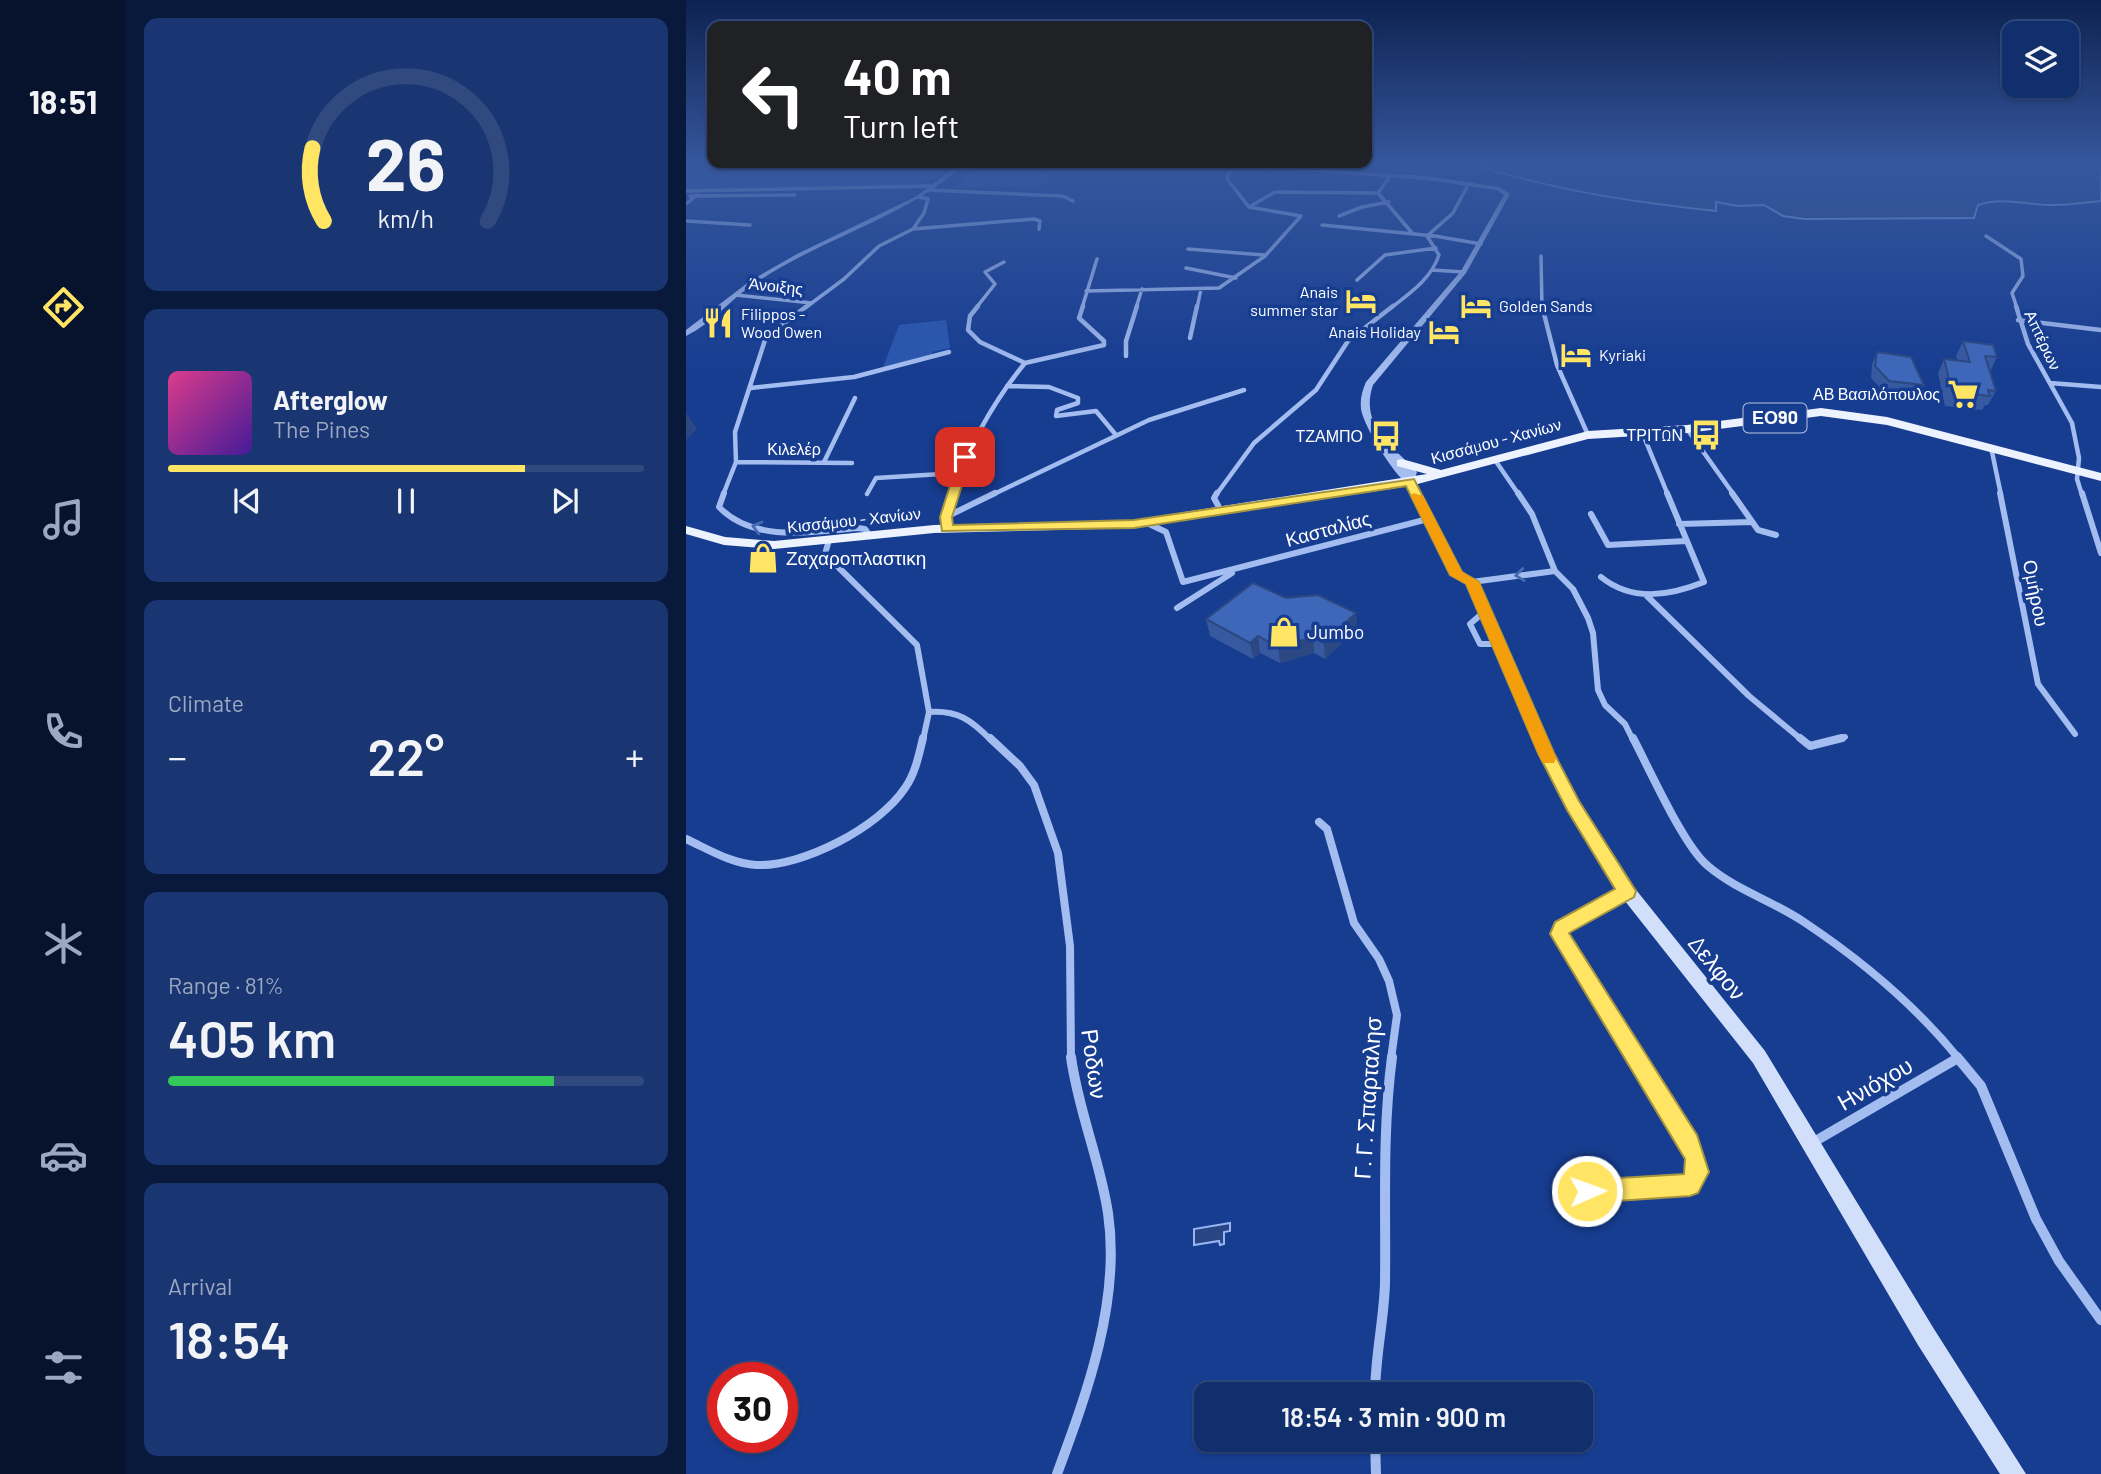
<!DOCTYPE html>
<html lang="en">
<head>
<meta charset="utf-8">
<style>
	body { margin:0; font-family:Barlow,sans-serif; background:#1a3672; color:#f1f3f6; height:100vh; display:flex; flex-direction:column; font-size:26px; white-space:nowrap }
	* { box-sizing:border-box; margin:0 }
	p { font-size:23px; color:#9ca8c2 }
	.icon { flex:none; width:38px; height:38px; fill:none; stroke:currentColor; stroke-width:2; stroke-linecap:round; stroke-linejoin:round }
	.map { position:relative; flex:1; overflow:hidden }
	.sheet { display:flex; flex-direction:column; gap:18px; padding:18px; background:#09193c; width:560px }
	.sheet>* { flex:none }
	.top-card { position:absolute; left:21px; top:21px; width:665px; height:147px; border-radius:14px; box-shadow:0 2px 5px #0004,0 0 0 2px #304a80; background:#202124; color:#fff; overflow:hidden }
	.controls { position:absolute; left:1316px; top:21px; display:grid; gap:14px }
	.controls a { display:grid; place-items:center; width:77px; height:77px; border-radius:14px; background:#112e6d; box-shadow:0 2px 5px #0004,0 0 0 2px #304a80; font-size:35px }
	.speed { position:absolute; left:21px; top:1362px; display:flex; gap:14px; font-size:35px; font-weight:700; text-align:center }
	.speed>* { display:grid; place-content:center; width:91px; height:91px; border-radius:50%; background:#112e6d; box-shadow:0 2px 5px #0004,0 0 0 2px #304a80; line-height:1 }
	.speed .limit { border:10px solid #d22; background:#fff; color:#111 }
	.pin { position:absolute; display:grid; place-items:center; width:60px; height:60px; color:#fff; margin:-30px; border-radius:14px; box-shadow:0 4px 10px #0006 }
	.me { position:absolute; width:77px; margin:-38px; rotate:88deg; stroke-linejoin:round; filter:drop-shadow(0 0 5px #0008) }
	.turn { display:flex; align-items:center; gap:24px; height:147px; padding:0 21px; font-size:32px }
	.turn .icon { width:91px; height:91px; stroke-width:2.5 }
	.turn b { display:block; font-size:49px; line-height:60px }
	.big { font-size:52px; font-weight:600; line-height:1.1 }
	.sheet .widget { flex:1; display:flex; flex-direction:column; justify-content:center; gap:10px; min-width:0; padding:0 24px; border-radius:14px; background:#1a3672 }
	.sheet .dial { align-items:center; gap:0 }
	.dial svg { height:182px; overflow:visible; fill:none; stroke:#304a80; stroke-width:7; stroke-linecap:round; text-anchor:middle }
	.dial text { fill:#f1f3f6; stroke:none }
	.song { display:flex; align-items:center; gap:21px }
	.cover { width:84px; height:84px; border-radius:10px; background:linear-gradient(135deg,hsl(330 70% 55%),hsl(260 70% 35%)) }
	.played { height:7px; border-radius:4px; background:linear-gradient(90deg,#ffe563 75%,#304a80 75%) }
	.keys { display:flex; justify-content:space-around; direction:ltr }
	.heat { display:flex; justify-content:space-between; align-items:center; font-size:38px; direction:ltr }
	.charge { height:10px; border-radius:5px; background:linear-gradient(90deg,#34c759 81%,#304a80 0) }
	.trip { position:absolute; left:508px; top:1382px; width:399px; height:70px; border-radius:14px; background:#112e6d; box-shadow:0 2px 5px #0004,0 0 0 2px #304a80; font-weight:600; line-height:70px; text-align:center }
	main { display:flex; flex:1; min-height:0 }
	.menu { display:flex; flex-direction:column; width:126px; justify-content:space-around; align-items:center; background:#07122c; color:#9ca8c2 }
	.menu .icon { width:49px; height:49px }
	.menu .current { color:#ffe563 }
	.menu b { font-size:32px; color:#f1f3f6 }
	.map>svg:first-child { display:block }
</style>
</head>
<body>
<main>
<nav class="menu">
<b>18:51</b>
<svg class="icon current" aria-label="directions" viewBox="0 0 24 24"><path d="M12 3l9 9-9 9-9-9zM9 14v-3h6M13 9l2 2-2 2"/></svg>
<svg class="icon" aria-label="music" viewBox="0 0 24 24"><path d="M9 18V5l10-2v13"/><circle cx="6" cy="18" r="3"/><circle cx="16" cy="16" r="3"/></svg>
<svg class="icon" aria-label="phone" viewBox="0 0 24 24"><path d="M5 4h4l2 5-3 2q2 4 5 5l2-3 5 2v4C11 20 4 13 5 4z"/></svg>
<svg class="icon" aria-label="climate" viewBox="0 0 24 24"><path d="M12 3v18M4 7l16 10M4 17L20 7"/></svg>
<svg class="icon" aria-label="car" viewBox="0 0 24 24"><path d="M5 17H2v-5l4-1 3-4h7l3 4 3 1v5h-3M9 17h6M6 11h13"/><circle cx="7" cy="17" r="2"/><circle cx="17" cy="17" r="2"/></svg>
<svg class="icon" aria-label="filters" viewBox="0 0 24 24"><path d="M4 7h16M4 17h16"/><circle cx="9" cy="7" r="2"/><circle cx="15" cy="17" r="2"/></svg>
</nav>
<section class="sheet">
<div class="widget dial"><svg viewBox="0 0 100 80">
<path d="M14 69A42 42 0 1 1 86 69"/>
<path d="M14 69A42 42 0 0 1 9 37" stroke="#ffe563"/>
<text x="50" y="56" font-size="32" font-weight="700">26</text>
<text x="50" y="72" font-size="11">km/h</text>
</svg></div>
<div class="widget">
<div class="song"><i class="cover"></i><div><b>Afterglow</b><p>The Pines</p></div></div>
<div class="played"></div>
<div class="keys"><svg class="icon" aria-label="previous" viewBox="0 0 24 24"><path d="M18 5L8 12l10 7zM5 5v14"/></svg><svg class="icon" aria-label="pause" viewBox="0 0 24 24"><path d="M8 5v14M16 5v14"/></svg><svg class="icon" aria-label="next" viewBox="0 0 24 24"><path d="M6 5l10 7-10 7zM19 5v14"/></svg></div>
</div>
<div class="widget"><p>Climate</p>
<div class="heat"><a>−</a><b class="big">22°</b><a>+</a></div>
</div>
<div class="widget"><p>Range · 81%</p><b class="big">405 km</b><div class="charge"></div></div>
<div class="widget"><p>Arrival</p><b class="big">18:54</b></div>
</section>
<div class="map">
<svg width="1415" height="1474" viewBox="0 0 1415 1474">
	<rect width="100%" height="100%" fill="#173d91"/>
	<!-- green -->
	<path fill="#2956af" d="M 0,164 L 270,164 L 249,179 L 215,186 L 0,190 Z
		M 294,164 L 360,164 L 357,169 L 363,178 L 359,185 L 268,188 Z
		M 549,164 L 726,164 L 743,173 L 738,173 Z
		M 260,320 L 264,348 L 246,352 L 246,357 L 196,370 L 213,325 Z"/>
	<!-- water -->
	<path fill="#294584" stroke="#97b6f3" stroke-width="2" d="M 786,164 L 1415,164 L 1415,201 C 1400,202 1385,205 1369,205 C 1342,206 1317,196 1292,205 L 1288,218 L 1118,219 L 1097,216 L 1078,205 L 1052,206 L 1030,202 L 1030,211 C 946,202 866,190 786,164 Z
		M 544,1223 L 544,1231 L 538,1232 L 538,1244 L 534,1245 L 533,1241 L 508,1245 L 508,1229 Z"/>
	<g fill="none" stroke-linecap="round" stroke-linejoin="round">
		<!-- minor-far4 -->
		<path stroke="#a4bdf0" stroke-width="3.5" d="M 705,175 L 692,193 L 727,234
			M 242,190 L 377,196 L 387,201
			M 0,191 L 244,186
			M 4,196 L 109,195
			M 0,204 L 11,195
			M 563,207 L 589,192 L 692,193
			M 653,216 L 676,207 L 703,202
			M 0,221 L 64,225
			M 636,225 L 749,236 L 795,244
			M 227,229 L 348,219 L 354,221 L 353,229
			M 741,236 L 767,213 L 783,183
			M 1300,236 L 1335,259 L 1337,276 L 1326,293 L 1331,308
			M 502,249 L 578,255
			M 855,256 L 856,308
			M 500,268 L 550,278
			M 746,270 L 778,272
			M 671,280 L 699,255 L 750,248
			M 400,291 L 533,288 L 579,256 L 615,216 L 563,207 L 541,179 L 546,167
			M 50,295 L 126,303
			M 119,308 L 158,279 L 193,246 L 227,229 L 238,213 L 242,199 L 233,197
			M 290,308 L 309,284 L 299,272 L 318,262
			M 396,308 L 411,259
			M 450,308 L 456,289
			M 511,308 L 515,289
			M 705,308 C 724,293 745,279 753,255 L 741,236"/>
		<!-- minor-far3 -->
		<path stroke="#a4bdf0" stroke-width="4.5" d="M 856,306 L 871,365 L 902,435
			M 1330,306 L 1342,344 L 1386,423 L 1393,458 L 1391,479 L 1396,495
			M 1332,320 L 1415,330
			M 504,338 L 511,306
			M 440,356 L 440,341 L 451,306
			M 339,363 L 418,345 L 418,341 L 393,318 L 397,306
			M 1364,383 L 1415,387
			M 321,386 L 363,387 L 392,398 L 392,403 L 371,410 L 370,416 L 410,411 L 430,435
			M 65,388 L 168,377 L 263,352
			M 1001,429 L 1048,495
			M 956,432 L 982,495
			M 1305,447 L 1315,495
			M 809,460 L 833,495
			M 50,462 L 166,463
			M 138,462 L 169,398
			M 181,494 L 190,478 L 272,473
			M 37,495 L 50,462 L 49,432 L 80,337 L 121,306
			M 266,495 C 282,448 307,402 339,363 L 294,342 L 282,330 L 284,316 L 292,306
			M 306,495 L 463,420 L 558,390
			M 530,495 L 568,443 L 630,390 L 662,341 L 707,306"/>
		<!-- minor-far2 -->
		<path stroke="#a4bdf0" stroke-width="6" d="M 38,493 L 33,507 C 67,543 127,532 172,528 L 179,529 L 184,536
			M 531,493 L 528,498 L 535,511
			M 832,493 L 846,514 L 869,571 L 887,589 L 902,618 L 907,633 L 912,690 L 919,705 L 939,724 L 947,740
			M 1046,493 L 1072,530 L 1090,535
			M 1314,493 L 1352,684 L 1389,734
			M 1396,493 L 1415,553
			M 905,514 L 922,545 L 1000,541
			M 260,517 L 309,493
			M 461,523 L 480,532 L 497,582 L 742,519
			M 993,524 L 1066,522
			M 261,529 L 267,493
			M 143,540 L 139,554 L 231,645 L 243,712
			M 915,577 C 946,602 983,596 1018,582 L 981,493
			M 786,582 L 869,571
			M 960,595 L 1063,696 L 1116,740
			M 491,608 L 546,573
			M 799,611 L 784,624 L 794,644 L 813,644
			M 237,740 L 243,712 C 272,710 285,720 305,740
			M 1149,740 L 1159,737"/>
		<!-- minor-far1 -->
		<path stroke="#a4bdf0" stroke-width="8" d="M 304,738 L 334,766 L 348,785 L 372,853 L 384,946 L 385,1059
			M 947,738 C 963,768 998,847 1022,866 C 1050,890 1087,901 1118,922 C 1175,960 1230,1006 1273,1059
			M 1114,738 L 1124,746 L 1156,738
			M 633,822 L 641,829 L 668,923 L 693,959 L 703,981 L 711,1015 L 705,1059
			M 0,839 C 22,849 46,864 70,865 C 117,867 193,827 219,788 C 229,774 233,755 237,738
			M 940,892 L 875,928 L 873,934 L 950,1059"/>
		<!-- minor -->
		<path stroke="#a4bdf0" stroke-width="10" d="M 1271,1057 L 1295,1086 L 1350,1219 L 1373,1261 L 1415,1320
			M 1126,1143 L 1272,1058
			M 901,1191 L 1004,1185 L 1012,1172 L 1003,1143 L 949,1057
			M 689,1395 C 689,1357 698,1320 699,1283 C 700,1206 696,1134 706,1057
			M 689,1440 L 690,1474
			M 371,1474 C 401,1393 435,1301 422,1213 C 414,1160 392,1110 385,1057"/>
		<!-- tertiary -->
		<path fill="#a4bdf0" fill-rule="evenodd" d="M 273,164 L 279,164 C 218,219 135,238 68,284 C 45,299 25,324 0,336 L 0,330 L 64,281 L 111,254 L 231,196 Z
			M 518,164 L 541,164 L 741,176 L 813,187 L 824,194 L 780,273 L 687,385 C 673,426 707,446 731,472 L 727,484 L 721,484 C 707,473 678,427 675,409 C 674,399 676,391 680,382 L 775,271 L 818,195 L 811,190 L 741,180 Z"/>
		<!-- secondary -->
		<path fill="#d2dffb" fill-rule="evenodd" d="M 724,479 L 729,482 L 776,573 L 792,582 L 867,753 L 892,802 L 947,886 L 1079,1051 L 1248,1329 L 1340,1474 L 1314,1474 L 1232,1345 L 1067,1063 L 935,896 L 882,810 L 853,753 L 781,584 L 765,575 L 719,482 Z"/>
		<!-- primary -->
		<path fill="#edf2ff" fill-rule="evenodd" d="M 1135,408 L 1201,417 L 1415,473 L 1415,481 L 1201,425 L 1135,416 L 1001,433 L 902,439 L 724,486 L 448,528 L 248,533 L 88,549 L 38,545 L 0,534 L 0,526 L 39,537 L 88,541 L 248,525 L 448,520 L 741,474 L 711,466 L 711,460 L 716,459 L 755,470 L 902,431 L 1001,425 Z"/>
	</g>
	<!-- wall -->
	<path fill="#36599f" d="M 1277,341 L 1311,357 L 1304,372 L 1310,391 L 1302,405 L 1299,405 L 1296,410 L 1259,406 L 1252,373 L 1258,359 L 1272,361 L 1270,356 Z
		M 1191,352 L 1238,385 L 1232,397 L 1198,392 L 1185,378 L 1186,364 Z
		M 600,598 L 670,613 L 671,629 L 639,659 L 628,653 L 594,663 L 574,653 L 567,659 L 524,636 L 520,619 Z"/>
	<!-- shaded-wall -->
	<path fill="#2c4882" d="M 1,414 L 11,429 L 0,440 L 0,415 Z
		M 670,613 L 671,629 L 639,659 L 638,643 Z
		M 572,636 L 574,653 L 567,659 L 564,643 Z
		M 627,637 L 628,653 L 594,663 L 592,647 Z"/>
	<!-- building -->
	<path fill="#3f67b9" stroke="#2c4882" stroke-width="2" d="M 1277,341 L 1307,345 L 1311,357 L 1299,356 L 1310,391 L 1302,390 L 1304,396 L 1266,391 L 1258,359 L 1284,362 Z
		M 1191,352 L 1225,357 L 1238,385 L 1203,381 L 1189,366 Z
		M 567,583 L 600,598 L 632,595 L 670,613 L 638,643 L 627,637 L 592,647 L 572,636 L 564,643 L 520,619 Z"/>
	<!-- one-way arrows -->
	<defs><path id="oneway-chevron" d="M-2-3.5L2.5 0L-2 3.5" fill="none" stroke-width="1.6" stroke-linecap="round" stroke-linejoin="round" transform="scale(1.75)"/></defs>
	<g stroke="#486ab2">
		<use href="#oneway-chevron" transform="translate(71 527) rotate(-165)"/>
		<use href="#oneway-chevron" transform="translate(834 575) rotate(173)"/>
	</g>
	<!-- sky -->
	<linearGradient id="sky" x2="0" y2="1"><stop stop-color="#0d2250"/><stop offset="0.44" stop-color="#36579d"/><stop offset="1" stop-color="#36579d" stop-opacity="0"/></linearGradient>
	<rect width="1415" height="370" fill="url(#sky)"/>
	<!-- route -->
	<path fill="#ffe563" stroke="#a69540" stroke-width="2" d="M 279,453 L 285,457 L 266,517 L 267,525 L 448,520 L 728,479 L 776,572 L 793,582 L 868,753 L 893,801 L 950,891 L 948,897 L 883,933 L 1011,1135 L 1023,1172 L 1012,1193 L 1004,1196 L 901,1203 L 893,1199 L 890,1191 L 893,1183 L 901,1180 L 998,1174 L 999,1159 L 864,934 L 869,922 L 929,889 L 881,810 L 852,753 L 780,584 L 764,575 L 720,486 L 448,528 L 256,531 L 254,517 L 273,457 Z"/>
	<!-- slow -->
	<path fill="#f59e0b" d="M 727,493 L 737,496 L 776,572 L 793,582 L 870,758 L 868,763 L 857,763 L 854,758 L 780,584 L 764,575 L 725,496 Z"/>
	<!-- icons -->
	<defs>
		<g id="hotel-bare" transform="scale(2.415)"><path d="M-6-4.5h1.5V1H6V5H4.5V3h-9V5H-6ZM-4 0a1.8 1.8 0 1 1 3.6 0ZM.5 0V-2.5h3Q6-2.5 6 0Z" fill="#ffe563" stroke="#173d91" stroke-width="2.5" paint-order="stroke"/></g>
		<g id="restaurant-bare" transform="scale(2.415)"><path d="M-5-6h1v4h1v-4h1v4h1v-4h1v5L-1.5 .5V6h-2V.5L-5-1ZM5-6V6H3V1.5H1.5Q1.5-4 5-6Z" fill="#ffe563" stroke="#173d91" stroke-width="2.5" paint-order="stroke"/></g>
		<g id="supermarket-bare" transform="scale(2.415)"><path d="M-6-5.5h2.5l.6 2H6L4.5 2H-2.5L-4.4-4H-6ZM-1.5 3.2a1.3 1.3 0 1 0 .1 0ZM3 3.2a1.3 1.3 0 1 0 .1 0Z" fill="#ffe563" stroke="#173d91" stroke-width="2.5" paint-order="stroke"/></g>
		<g id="bus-bare" transform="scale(2.415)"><path d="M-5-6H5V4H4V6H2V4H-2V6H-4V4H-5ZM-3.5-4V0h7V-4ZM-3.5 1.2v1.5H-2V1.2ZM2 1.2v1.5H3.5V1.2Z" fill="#ffe563" stroke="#173d91" stroke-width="2.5" paint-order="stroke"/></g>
		<g id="shop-bare" transform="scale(2.415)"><path d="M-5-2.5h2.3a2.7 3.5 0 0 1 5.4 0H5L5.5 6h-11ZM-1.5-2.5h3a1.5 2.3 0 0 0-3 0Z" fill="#ffe563" stroke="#173d91" stroke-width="2.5" paint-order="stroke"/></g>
	</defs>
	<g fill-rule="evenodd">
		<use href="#hotel-bare" x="675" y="301"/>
		<use href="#hotel-bare" x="790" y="306"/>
		<use href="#restaurant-bare" x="32" y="323"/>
		<use href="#hotel-bare" x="758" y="332"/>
		<use href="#hotel-bare" x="890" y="355"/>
		<use href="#supermarket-bare" x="1277" y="394"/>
		<use href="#bus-bare" x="1020" y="435"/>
		<use href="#bus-bare" x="700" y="436"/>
		<use href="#shop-bare" x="77" y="558"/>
		<use href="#shop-bare" x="598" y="632"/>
	</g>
	<g text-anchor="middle" stroke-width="7" stroke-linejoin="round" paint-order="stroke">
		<!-- far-street labels -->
		<g font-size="16" fill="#fff" stroke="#173d91">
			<text transform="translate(90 286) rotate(6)" y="6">Άνοιξης</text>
			<text transform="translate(1357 340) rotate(65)" y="6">Απτέρων</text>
			<text transform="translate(810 441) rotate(-15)" y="6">Κισσάμου - Χανίων</text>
			<text x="108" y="455">Κιλελέρ</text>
			<text transform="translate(168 520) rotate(-6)" y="6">Κισσάμου - Χανίων</text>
		</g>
		<!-- far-poi labels -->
		<g font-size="16" fill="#fff" stroke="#173d91" text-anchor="end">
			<text x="652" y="298">Anais<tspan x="652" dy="18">summer star</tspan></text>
			<text x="813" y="312" text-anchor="start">Golden Sands</text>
			<text x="55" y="320" text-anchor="start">Filippos -<tspan x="55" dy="18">Wood Owen</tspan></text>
			<text x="735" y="338">Anais Holiday</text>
			<text x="913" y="361" text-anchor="start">Kyriaki</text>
			<text x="1254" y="400">ΑΒ Βασιλόπουλος</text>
			<text x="997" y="441">ΤΡΙΤΩΝ</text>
			<text x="677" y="442">ΤΖΑΜΠΟ</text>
		</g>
		<!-- shield labels -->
		<rect fill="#173d91" stroke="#b9c5de" stroke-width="2" x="1057.5" y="403.5" width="63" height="29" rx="5"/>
		<g font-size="18" font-weight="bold" fill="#fff">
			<text x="1089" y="424">ΕΟ90</text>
		</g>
		<!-- street labels -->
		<g font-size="19" fill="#fff" stroke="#173d91">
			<text transform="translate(642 529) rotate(-15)" y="7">Κασταλίας</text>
			<text transform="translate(1350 593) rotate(79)" y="7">Ομήρου</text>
		</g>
		<!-- poi labels -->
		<g font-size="19" fill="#fff" stroke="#173d91" text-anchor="start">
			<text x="100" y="565">Ζαχαροπλαστικη</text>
			<text x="621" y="639">Jumbo</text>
		</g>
		<!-- near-street labels -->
		<g font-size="23" fill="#fff" stroke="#173d91">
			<text transform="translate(1031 968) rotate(51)" y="8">Δελφον</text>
			<text transform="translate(408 1064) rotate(82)" y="8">Ροδων</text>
			<text transform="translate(1189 1084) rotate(-30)" y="8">Ηνιόχου</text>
			<text transform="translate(682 1098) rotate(-86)" y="8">Γ. Γ. Σπαρταλησ</text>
		</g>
	</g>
</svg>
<div class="controls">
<a><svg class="icon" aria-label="layers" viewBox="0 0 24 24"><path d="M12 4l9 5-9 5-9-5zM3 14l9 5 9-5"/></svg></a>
</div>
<div class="speed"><div class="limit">30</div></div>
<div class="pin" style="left:279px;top:457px;background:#d93025"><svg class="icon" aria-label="arrive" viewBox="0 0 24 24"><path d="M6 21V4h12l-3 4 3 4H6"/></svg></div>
<svg class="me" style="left:901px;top:1191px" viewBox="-20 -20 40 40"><circle r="17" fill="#ffe563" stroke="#fff" stroke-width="3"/><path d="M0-11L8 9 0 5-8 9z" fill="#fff"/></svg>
<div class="trip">18:54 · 3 min · 900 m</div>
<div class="top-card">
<div class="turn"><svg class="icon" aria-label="left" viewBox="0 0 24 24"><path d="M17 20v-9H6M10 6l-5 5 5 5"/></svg><div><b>40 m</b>Turn left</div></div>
</div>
</div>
</main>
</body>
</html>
